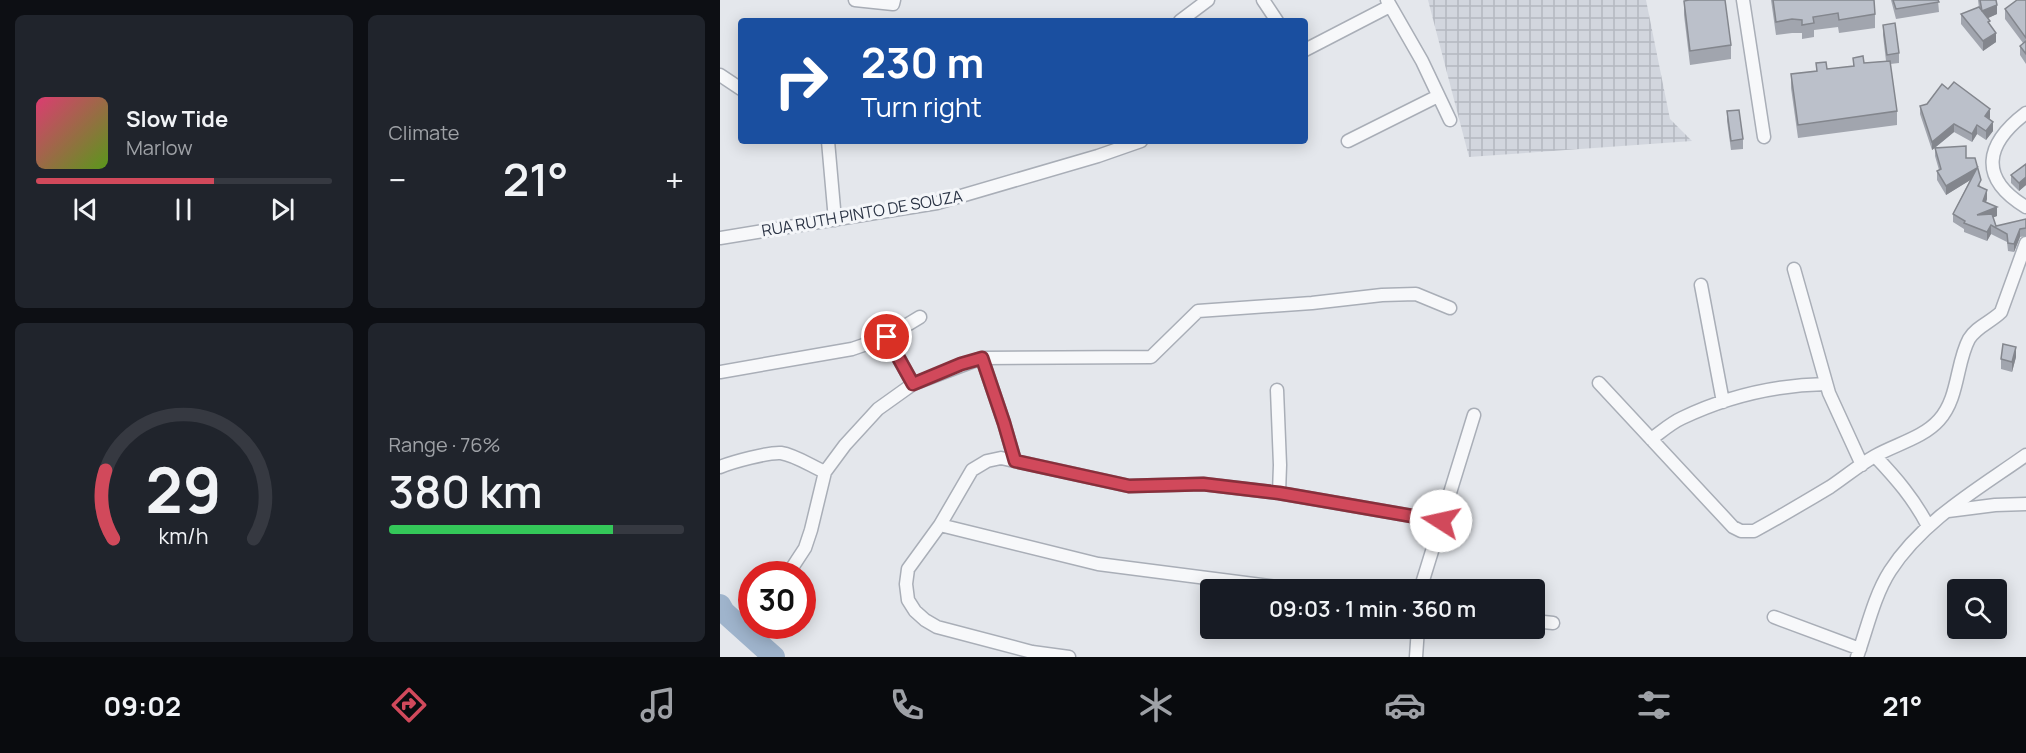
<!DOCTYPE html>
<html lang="en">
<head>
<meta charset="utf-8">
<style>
	body { margin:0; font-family:Manrope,sans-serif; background:#20242c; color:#f1f3f6; height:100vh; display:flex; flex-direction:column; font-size:22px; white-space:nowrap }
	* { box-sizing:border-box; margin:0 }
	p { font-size:20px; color:#9ea1a6 }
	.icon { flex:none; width:33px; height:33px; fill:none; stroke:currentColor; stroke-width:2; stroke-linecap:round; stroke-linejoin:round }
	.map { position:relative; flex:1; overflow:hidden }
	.panel { display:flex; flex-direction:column; gap:15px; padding:15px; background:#0d0f14; width:720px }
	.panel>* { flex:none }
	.top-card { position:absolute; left:18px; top:18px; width:570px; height:126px; border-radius:6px; box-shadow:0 3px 15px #0003; background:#1a4fa0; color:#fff; overflow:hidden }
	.buttons { position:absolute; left:1227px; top:579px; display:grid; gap:12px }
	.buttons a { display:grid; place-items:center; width:60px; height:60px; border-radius:6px; background:#171b24; box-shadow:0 3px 15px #0003; font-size:30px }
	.speed { position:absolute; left:18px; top:561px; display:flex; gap:12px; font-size:30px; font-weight:700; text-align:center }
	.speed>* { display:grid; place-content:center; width:78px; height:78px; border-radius:50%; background:#171b24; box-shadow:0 3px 15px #0003; line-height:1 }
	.speed .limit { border:9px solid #d22; background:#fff; color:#111 }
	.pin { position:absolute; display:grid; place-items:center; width:51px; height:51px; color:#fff; margin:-26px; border:3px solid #fff; border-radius:50%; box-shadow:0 2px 6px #0007 }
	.me { position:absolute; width:66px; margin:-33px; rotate:280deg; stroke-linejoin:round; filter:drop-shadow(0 0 4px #0008) }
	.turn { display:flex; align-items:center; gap:21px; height:126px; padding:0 24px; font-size:27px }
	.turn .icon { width:78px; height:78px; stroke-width:2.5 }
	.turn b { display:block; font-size:42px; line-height:51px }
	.big { font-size:45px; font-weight:600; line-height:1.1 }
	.panel .widget { flex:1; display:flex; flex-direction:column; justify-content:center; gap:9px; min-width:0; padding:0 21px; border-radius:9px; background:#20242c }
	.panel .dial { align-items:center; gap:0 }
	.dial svg { height:156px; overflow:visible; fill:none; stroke:#363941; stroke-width:7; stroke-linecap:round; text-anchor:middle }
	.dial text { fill:#f1f3f6; stroke:none }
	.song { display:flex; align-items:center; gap:18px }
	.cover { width:72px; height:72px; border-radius:9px; background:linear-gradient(135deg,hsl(340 70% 55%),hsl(90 70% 35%)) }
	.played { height:6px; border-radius:3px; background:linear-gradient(90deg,#d1495b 60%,#363941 60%) }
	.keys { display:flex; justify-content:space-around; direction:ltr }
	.heat { display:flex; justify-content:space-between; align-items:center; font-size:33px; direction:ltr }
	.charge { height:9px; border-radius:4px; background:linear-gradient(90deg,#34c759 76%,#363941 0) }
	.panel .tiles { flex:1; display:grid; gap:15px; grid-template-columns:repeat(2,1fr) }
	.trip { position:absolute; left:480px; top:579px; width:345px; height:60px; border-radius:6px; background:#171b24; box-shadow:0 3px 15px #0003; font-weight:600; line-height:60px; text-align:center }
	.dock { display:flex; height:96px; justify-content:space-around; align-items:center; background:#090b0e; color:#9ea1a6 }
	.dock .icon { width:42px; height:42px }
	.dock .selected { color:#d1495b }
	.dock b { font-size:27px; color:#f1f3f6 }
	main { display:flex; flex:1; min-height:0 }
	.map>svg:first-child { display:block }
</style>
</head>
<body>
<main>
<section class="panel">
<div class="tiles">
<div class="widget">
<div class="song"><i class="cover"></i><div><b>Slow Tide</b><p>Marlow</p></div></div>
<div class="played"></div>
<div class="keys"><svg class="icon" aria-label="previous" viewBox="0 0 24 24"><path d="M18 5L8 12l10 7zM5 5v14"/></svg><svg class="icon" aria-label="pause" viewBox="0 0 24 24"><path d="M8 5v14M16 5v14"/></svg><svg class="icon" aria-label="next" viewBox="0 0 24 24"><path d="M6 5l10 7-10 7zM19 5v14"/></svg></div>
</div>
<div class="widget"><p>Climate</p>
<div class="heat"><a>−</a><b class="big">21°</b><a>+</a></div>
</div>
<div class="widget dial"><svg viewBox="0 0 100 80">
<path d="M14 69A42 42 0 1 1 86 69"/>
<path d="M14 69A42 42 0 0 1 10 34" stroke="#d1495b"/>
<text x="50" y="56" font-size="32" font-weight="700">29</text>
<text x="50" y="72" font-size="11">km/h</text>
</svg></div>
<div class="widget"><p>Range · 76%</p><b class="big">380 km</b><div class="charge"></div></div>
</div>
</section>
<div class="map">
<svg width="1306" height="657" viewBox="0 0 1306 657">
	<defs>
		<pattern id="industrial-grid" width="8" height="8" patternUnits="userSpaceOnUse" patternTransform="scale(1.5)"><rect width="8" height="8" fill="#d2d6de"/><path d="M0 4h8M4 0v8" fill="none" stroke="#b4b8c0"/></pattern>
	</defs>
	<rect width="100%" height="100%" fill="#e4e7ec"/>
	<!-- industrial -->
	<path fill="url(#industrial-grid)" d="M 708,0 L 926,0 L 950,119 L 972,141 L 749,157 Z"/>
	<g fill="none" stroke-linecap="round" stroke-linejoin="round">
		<!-- river -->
		<path stroke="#9fb4cc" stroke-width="22" d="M 0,605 L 4,612 L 54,657"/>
		<!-- minor casing -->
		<g stroke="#a9aeb7" stroke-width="15">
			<path id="minor" d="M 135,0 L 173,4 L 174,0
				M 543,0 L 557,21
				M 667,0 L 702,61 L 730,120
				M 1023,0 L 1044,137
				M 460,21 L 488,0
				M 585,50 L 670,6
				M 0,75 L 21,89
				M 1306,113 C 1265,144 1258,178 1306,207
				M 108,141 L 115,220
				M 628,141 L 718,96
				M 0,238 L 217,203 L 378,156 L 421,141
				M 1074,269 L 1109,393 L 1142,465
				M 981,285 L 1003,402
				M 167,337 L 193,384
				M 262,358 L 284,423 L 295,461
				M 0,372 L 132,349 L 167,337 L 200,317
				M 879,383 L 1013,527 L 1021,531 L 1034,531 C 1060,517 1085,502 1110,487 C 1125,477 1139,465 1155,456 C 1176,444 1203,438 1219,420 C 1239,398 1236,363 1249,339 C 1256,327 1271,322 1281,312 L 1306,243
				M 557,390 L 560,465 L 559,493
				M 931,439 C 941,432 951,423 962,418 C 1008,396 1056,385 1106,384
				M 1155,456 C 1176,478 1194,499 1208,526
				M 0,467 C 12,462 49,452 61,453 C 75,455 91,466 105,472
				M 1228,511 L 1275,505 L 1306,504
				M 220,525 L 378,564 L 580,590
				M 68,574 L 85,548 L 91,530 L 105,472 L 125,445 L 158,409 L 193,384 L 262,358 L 431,357 L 478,311 L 592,303 L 662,295 L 696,294 L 730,308
				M 700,590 L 754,415
				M 1054,617 L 1140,649
				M 814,621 L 833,623
				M 349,657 L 312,652 L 217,627 L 205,620 L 195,611 L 188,600 L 186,584 L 188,569 L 220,525 L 252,470 L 267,461 L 281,458 L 409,486 L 483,484 L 559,493 L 721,521
				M 696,657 L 698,628
				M 1137,657 C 1147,629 1154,596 1170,571 C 1203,520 1258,489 1306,455"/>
		</g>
		<!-- minor -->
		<use href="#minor" stroke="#f7f8fa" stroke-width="12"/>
	</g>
	<!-- wall -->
	<path fill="#a1a5ae" d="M 1051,0 L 1154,0 L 1155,14 L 1155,28 L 1119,33 L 1118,27 L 1094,30 L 1094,37 L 1082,39 L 1082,33 L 1072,33 L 1056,35 Z
		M 1171,0 L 1218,0 L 1219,12 L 1176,19 Z
		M 1258,0 L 1276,0 L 1277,14 L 1267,18 L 1276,42 L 1263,51 L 1241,24 L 1241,14 L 1259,8 Z
		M 1306,0 L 1306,64 L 1300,55 L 1300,46 L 1303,43 L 1285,19 L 1285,9 Z
		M 964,1 L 1011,45 L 1011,59 L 970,65 L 964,15 Z
		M 1163,25 L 1179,53 L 1179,63 L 1170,64 L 1177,111 L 1177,125 L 1078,138 L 1071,88 L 1071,74 L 1096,71 L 1096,63 L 1107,69 L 1133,66 L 1133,58 L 1144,63 L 1166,61 L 1163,35 Z
		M 1200,106 L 1270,118 L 1269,120 L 1273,131 L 1266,140 L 1257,134 L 1252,142 L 1234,132 L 1216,147 L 1246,158 L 1267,199 L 1266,202 L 1277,216 L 1273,217 L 1276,226 L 1306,219 L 1306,236 L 1300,237 L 1294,252 L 1288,251 L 1287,242 L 1271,234 L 1267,241 L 1244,232 L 1244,229 L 1233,222 L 1233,214 L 1250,180 L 1226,195 L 1217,180 L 1217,171 L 1219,170 L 1215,156 L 1215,148 L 1212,150 L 1200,114 Z
		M 1007,111 L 1023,139 L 1023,149 L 1011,150 L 1007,121 Z
		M 1306,164 L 1306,185 L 1299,191 L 1291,183 L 1291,175 Z
		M 1296,357 L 1292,372 L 1281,369 L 1281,359 Z"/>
	<!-- shaded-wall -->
	<path fill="#83868d" d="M 1277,5 L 1277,14 L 1262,21 L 1262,11 Z
		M 1276,33 L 1276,42 L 1263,51 L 1263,41 Z
		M 1270,109 L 1270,118 L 1265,125 L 1265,116 Z
		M 1273,122 L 1273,131 L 1266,140 L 1266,131 Z
		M 1234,124 L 1234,132 L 1212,150 L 1212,142 Z
		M 1257,125 L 1257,134 L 1252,142 L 1252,134 Z
		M 1257,168 L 1257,176 L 1226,195 L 1226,186 Z
		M 1306,177 L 1306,185 L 1299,191 L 1299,183 Z
		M 1267,190 L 1267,199 L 1263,210 L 1263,201 Z
		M 1277,207 L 1277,216 L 1257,224 L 1257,215 Z
		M 1271,225 L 1271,234 L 1267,241 L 1267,232 Z
		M 1300,229 L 1300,237 L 1294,252 L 1294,244 Z
		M 1296,347 L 1296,357 L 1292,372 L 1292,362 Z"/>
	<!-- building -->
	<path fill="#bbc0ca" stroke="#83868d" stroke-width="1.5" d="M 969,0 L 1005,0 L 1011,45 L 970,51 L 964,1 Z
		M 1053,0 L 1154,0 L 1155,14 L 1119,20 L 1118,13 L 1093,17 L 1094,23 L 1082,25 L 1082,20 L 1072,19 L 1056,22 Z
		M 1173,0 L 1218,0 L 1219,2 L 1176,9 Z
		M 1260,0 L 1276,0 L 1277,5 L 1262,11 Z
		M 1297,0 L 1306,0 L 1306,38 L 1285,9 Z
		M 1259,7 L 1270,21 L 1268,22 L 1276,33 L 1263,41 L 1241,14 Z
		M 1175,23 L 1179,53 L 1167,55 L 1163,25 Z
		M 1306,41 L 1306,54 L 1300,46 Z
		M 1143,56 L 1144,63 L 1170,61 L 1177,111 L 1078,125 L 1071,74 L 1097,71 L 1096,63 L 1106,62 L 1107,69 L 1134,66 L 1133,58 Z
		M 1234,82 L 1270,109 L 1265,116 L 1273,122 L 1266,131 L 1257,125 L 1252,134 L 1234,124 L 1212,142 L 1200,106 L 1207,104 L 1222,84 L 1228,89 Z
		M 1019,110 L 1023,139 L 1011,141 L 1007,111 Z
		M 1246,146 L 1246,158 L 1255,158 L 1261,180 L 1258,186 L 1267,190 L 1263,201 L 1277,207 L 1257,215 L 1272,214 L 1276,226 L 1306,219 L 1306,228 L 1300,229 L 1294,244 L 1288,243 L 1287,234 L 1271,225 L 1267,232 L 1244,223 L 1245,221 L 1233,214 L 1257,168 L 1226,186 L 1217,171 L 1221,169 L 1215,148 Z
		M 1306,164 L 1306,177 L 1299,183 L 1291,175 Z
		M 1283,344 L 1296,347 L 1292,362 L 1281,359 Z"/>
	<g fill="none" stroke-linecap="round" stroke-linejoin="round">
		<!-- route casing -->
		<g stroke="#882f3b" stroke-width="15">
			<path id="route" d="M 167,337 L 193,384 L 241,364 L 262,358 L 284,423 L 295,461 L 409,486 L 483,484 L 559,493 L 721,521"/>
		</g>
		<!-- route -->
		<use href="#route" stroke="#d1495b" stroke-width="10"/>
	</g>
	<g text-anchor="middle" stroke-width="6" stroke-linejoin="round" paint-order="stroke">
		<!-- street labels -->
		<g font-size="16" fill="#2b3445" stroke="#f4f6f9">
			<text transform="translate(142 213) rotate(-10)" y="6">RUA RUTH PINTO DE SOUZA</text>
		</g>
	</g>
</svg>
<div class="buttons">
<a><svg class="icon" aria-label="search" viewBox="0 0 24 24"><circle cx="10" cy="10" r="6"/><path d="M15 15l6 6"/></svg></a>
</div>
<div class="speed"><div class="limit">30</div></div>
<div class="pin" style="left:167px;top:337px;background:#d93025"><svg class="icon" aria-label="arrive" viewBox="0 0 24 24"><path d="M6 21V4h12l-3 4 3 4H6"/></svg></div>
<svg class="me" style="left:721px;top:521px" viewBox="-20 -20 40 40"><circle r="19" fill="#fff"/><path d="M0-13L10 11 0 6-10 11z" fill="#d1495b"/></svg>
<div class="trip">09:03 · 1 min · 360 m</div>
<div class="top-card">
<div class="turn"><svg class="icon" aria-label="right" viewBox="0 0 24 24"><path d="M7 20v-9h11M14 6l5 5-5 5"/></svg><div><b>230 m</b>Turn right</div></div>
</div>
</div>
</main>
<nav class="dock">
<b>09:02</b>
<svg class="icon selected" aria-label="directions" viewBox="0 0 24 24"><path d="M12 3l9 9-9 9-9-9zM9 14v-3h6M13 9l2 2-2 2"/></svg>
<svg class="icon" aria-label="music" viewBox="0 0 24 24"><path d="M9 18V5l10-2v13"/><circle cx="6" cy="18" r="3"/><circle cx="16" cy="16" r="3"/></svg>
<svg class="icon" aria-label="phone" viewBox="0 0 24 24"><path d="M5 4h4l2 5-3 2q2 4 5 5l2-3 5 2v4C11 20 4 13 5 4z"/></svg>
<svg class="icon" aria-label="climate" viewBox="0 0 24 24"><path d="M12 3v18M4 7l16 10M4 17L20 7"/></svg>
<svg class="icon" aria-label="car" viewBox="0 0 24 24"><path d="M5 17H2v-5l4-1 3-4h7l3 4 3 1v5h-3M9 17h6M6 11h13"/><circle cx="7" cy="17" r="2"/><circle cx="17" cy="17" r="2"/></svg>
<svg class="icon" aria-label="filters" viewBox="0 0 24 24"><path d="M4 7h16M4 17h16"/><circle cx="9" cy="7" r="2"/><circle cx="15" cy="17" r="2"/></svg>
<b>21°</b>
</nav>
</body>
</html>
